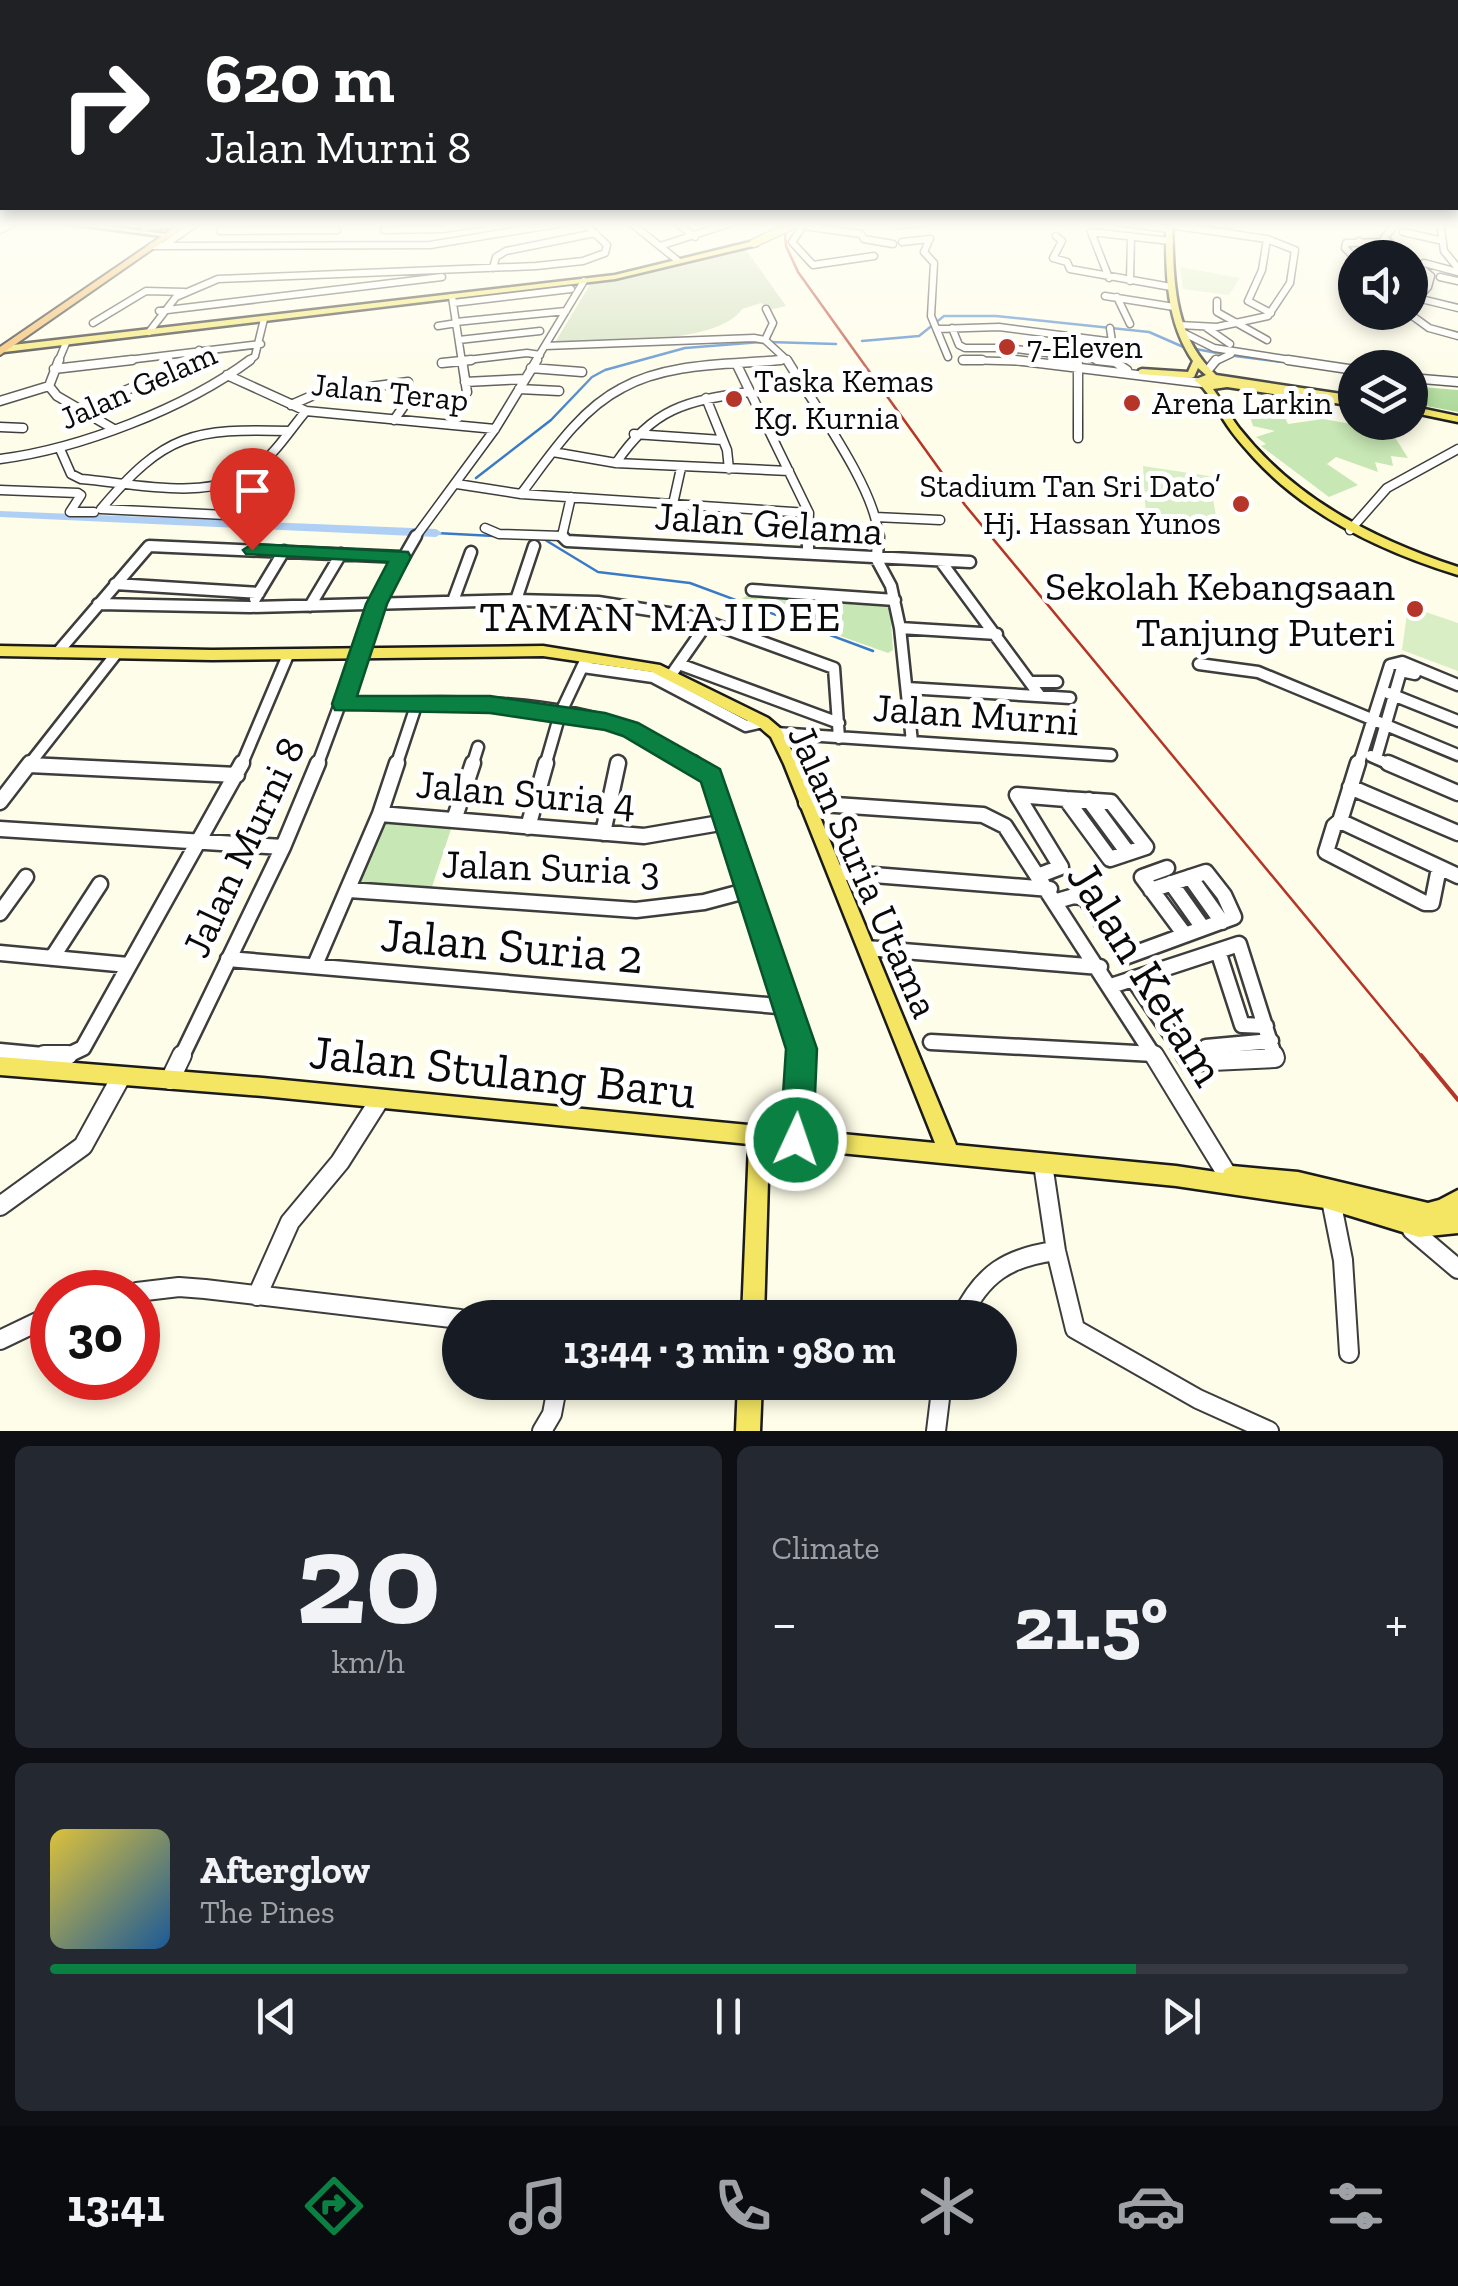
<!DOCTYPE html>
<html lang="en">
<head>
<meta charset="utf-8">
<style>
	body { margin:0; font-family:"Zilla Slab",serif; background:#242831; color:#f1f3f6; height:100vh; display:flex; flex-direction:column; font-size:38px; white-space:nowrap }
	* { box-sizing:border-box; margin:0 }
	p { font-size:32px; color:#9ea1a6 }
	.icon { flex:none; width:55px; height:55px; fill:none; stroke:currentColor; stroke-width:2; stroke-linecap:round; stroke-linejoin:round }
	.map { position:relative; height:1431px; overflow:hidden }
	.details { display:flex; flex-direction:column; gap:15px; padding:15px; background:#0d0f14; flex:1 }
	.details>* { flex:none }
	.banner { position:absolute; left:0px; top:0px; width:1460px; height:210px; box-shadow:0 5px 15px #0003; background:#202124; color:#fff; overflow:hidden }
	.buttons { position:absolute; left:1338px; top:240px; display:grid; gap:20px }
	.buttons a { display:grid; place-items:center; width:90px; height:90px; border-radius:50%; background:#171b24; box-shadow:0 5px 15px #0003; font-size:50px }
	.speed { position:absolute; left:30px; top:1270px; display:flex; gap:20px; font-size:50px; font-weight:700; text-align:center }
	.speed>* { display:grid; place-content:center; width:130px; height:130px; border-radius:50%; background:#171b24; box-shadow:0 5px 15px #0003; line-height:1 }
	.speed .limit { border:15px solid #d22; background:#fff; color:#111 }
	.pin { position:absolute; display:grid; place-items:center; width:85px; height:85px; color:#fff; margin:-102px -42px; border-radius:50% 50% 50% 0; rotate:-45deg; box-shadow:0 0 10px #0007 }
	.pin .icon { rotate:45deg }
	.me { position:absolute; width:110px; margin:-55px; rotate:3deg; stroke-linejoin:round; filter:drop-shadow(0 0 8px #0008) }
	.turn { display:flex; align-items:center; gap:35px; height:210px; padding:0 40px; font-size:45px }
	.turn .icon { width:130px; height:130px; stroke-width:2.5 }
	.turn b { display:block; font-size:70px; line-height:85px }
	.big { font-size:75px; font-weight:800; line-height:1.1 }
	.details .card { flex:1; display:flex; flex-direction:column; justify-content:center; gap:15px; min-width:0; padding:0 35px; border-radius:15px; background:#242831 }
	.details .dial { align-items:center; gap:0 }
	.dial b { font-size:130px; line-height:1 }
	.song { display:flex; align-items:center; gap:30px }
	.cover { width:120px; height:120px; border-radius:15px; background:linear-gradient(135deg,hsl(50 70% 55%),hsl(210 70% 35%)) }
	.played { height:10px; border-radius:5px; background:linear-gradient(90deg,#0b8043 80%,#363941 80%) }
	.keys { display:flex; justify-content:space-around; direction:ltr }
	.heat { display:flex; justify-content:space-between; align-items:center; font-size:55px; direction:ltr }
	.details .tiles { flex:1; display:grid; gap:15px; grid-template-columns:1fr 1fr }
	.card:last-child { grid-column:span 2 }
	.trip { position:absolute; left:442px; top:1300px; width:575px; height:100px; border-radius:50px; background:#171b24; box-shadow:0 5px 15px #0003; font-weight:800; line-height:100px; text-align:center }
	.menu { display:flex; height:160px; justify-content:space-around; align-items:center; background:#090b0e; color:#9ea1a6 }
	.menu .icon { width:70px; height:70px }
	.menu .selected { color:#0b8043 }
	.menu b { font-size:45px; color:#f1f3f6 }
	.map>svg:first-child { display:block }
</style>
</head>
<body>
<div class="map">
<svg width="1458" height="1431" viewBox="0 0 1458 1431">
	<rect width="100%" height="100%" fill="#fefde9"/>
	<!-- green -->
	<path fill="#c7e7b4" d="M 1255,408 L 1294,414 L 1284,415 L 1288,424 L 1323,419 L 1391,431 L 1408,458 L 1391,456 L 1393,466 L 1375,462 L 1378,472 L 1336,457 L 1327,464 L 1358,485 L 1329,497 L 1261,446 L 1266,444 L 1256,437 L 1275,431 L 1253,426 L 1249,413 Z
		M 751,593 L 882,603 L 890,606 L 893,650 L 888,653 L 740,600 Z
		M 383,822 L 452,826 L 431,890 L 358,885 Z"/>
	<!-- forest -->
	<path fill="#a8d794" d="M 1410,386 L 1458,390 L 1458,412 L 1410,403 Z"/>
	<!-- cemetery -->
	<path fill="#cedebc" d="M 744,247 L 786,306 L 769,310 L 761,303 L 742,309 C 719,345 597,342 554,344 L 591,283 Z"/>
	<!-- pitch -->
	<path fill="#daeec6" d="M 1180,267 L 1240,278 L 1229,295 L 1183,289 Z
		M 1143,466 L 1209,476 L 1219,533 L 1146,520 Z
		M 1408,606 L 1458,623 L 1458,671 L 1402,650 Z"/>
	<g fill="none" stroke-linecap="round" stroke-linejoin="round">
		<!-- stream -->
		<path stroke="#397ac8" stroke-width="2.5" d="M 862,341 L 919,336 L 944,316 L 996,316 L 1149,332 L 1188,349
			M 769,342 L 836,344
			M 1196,349 L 1222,354
			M 1235,356 L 1282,362
			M 476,478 L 551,420 L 592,377 L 605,370 L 685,348 L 761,342
			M 436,533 L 494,536
			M 542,538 L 598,572 L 690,583 L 873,651"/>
		<!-- river -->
		<path fill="#afd0f4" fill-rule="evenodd" d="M 0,511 L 436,529 L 442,533 L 436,537 L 0,517 Z"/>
		<!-- minor-far4 casing -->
		<g stroke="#3d3d3d" stroke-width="9">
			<path id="minor-far4" d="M 631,223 L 677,260
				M 677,223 L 695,237
				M 805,223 L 792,242 L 813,265 L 874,256
				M 1123,223 L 1169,229
				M 1213,223 L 1233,224
				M 1397,223 L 1384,238 L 1408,258
				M 1440,223 L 1444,251 L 1458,268
				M 899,225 L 923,223
				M 1169,225 L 1267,239 L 1295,250 L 1290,283 L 1268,316 L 1217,327 L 1179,325
				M 803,226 L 861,234 L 864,239 L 893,244
				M 0,230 L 14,223
				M 384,230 L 442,229 L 484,223
				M 220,231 L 337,230
				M 1403,232 L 1443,241
				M 1056,236 L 1062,241 L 1053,258 L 1067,262 L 1070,269 L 1171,287
				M 1267,239 L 1262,270 L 1248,301 L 1271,313
				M 1359,241 L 1382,258
				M 902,242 L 930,239
				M 928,243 L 924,252 L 934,263 L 931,316 L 948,357
				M 152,246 L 430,245 L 563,223
				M 163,246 L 196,223
				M 660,246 L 731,223
				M 1355,258 L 1345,248 L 1346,243 L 1386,242
				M 1410,259 L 1431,276 L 1428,287 L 1410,307
				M 1424,263 L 1458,272
				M 493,268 L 496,257 L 506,251 L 595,233
				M 1440,277 L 1458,281
				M 1109,278 L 1091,232 L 1170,241
				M 1130,281 L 1131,236
				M 1105,296 L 1174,307
				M 452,297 L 462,362
				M 1117,297 L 1130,324
				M 1417,298 L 1458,308
				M 1217,301 L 1217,312 L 1267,340
				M 453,303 L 571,289
				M 159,311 L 442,277
				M 1407,312 L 1429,328 L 1458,336
				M 456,322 L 566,311
				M 93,323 L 146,291 L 184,292
				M 438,326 L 457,323
				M 952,328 L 959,345 L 965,348 L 1009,348 L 1115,362
				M 1110,328 L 1115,362
				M 1207,328 L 1230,344
				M 937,329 L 999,327 L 1114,342
				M 149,332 L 176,297 L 218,279 L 536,266 L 583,261 L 605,253 L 607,245 L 584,223
				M 1182,332 L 1214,348 L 1304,362
				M 459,340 L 540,331
				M 765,340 L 773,323 L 766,309
				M 545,346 L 754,338 L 765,340 L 789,362
				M 963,360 L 1035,362
				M 58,362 L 66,343
				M 111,362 L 261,344
				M 183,362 L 199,350
				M 247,362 L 255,356 L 264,319
				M 450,362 L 527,353 L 540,355
				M 535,362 L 584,281
				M 755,362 L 787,359
				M 1214,362 L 1231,354"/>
		</g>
		<!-- minor-far3 casing -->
		<g stroke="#3d3d3d" stroke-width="11">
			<path id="minor-far3" d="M 59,360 L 49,386 L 57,396 L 112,428
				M 462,360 L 467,392
				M 787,360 C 811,400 881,496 878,539
				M 963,360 L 982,360
				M 1015,360 L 1202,383
				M 1097,360 L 1115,362 L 1127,370
				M 1288,360 L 1355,370
				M 442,363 L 471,360
				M 1078,364 L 1078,438
				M 737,365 L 809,513 L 808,539
				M 531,368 L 582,372
				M 54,369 L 132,360
				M 1208,370 L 1216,360
				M 227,375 L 306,411 L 495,429
				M 1410,378 L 1458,382
				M 465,382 L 525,379
				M 519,389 L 559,391
				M 706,398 L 727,450 L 729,469
				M 0,401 L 49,386
				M 291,405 L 316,394 L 408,382 L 406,403 L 394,420
				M 80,410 L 171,371 L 186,360
				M 0,427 L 23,428
				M 634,434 L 722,440
				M 60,449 L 71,474 L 81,479 C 133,483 209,503 255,469 C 275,454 290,430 306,411
				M 553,452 L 616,463 L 789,471
				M 0,459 C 79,449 186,408 250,360
				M 616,463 C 653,408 686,401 749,392
				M 233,481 L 242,495 L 226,515 L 101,509 C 165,433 193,428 290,431
				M 457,484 L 521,494 L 809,513
				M 0,490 L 78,493 L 81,495 L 70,512 L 94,512
				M 521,494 C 549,457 579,410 622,388 C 669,362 730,365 781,360
				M 673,504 L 681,468
				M 875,517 L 940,520
				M 485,528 L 499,534 L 562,536
				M 1350,530 L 1387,488 L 1458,449
				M 414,539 L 495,429 L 537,360
				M 565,539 L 562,536 L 571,497"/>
		</g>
		<!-- minor-far2 casing -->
		<g stroke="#3d3d3d" stroke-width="15">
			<path id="minor-far2" d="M 562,536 L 567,541 L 970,562
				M 878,536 L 877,560 L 891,586 L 900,628 L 912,742
				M 808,553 L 808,536
				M 942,563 L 1040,696
				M 115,584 L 259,593
				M 752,590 L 895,600
				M 255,599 L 284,551
				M 516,600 L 534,546
				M 453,601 L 471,552
				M 98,604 L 250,607 L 516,600 L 598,602 L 694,617 L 834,668 L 839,738
				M 310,606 L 341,554
				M 900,628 L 997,634
				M 58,652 L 149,546 L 401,557
				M 679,664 L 839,723
				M 1199,664 L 1258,672 L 1458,755
				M 583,667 L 653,677 L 746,726 L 763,722
				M 671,675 L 708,622
				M 1031,682 L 1057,682
				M 907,688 L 1070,698
				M 1388,693 L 1458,721
				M 343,704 C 437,702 539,695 629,729 C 653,738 675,753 697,766
				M 776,733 L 1111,755
				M 1371,756 L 1394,766
				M 1376,758 L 1401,671 L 1415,674
				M 29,765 L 48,766
				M 28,766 L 116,654
				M 241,766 L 288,655
				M 317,766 L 377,604 L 416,536
				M 396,766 L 417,703
				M 472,766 L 478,747
				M 545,766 L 560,714 L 585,661
				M 617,766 L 618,762
				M 1358,766 L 1390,665 L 1402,662 L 1458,685"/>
		</g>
		<!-- minor-far1 casing -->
		<g stroke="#3d3d3d" stroke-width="19">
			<path id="minor-far1" d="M 693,763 L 713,780 L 802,1049 L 801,1058
				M 1358,763 L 1340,821 L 1458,876
				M 1388,763 L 1458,793
				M 29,765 L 237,775
				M 1350,787 L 1458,833
				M 1017,795 L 1066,799
				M 1017,795 L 1061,867 L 1040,875
				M 1066,799 L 1111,802 L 1146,847 L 1110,859 Z
				M 1089,800 L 1128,853
				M 0,802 L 30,763
				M 806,803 L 983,815 L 1005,826 L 1155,1058
				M 380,814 L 644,836 L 726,822
				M 454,820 L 473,763
				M 1340,821 L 1334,826 L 1326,852 L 1425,903 L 1432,903 L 1439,868
				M 528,827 L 546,763
				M 0,829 L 283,847
				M 603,833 L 618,763
				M 1167,868 L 1142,877 L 1185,935
				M 836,872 L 1050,889
				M 1190,877 L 1222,922
				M 1171,883 L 1203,928
				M 349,890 L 636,910 L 704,902 L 749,890
				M 1057,901 L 1074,896 L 1085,898 L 1125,957 L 1234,917 L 1224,895 L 1206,872 L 1151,890
				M 0,913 L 26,877
				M 866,948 L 1100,967
				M 1218,951 L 1242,1025 L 1266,1026
				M 0,953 L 128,965
				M 52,958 L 100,884
				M 228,959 L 790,1007
				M 315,965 L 380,814 L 397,763
				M 1133,979 L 1187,1058
				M 1111,986 L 1239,944 L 1275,1058
				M 931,1042 L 1154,1054
				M 1206,1047 L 1271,1041
				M 0,1051 L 64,1057 L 83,1048 L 242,763
				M 181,1058 L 283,847 L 318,763"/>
		</g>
		<!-- minor casing -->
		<g stroke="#3d3d3d" stroke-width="22">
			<path id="minor" d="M 44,1055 L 68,1055
				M 1154,1055 L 1231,1181
				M 1185,1055 L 1190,1062 L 1275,1058 L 1274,1055
				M 170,1080 L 182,1055
				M 796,1140 L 802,1055
				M 1043,1164 L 1056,1251 L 1075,1329 L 1198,1399 L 1269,1431
				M 1331,1200 L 1343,1260 L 1349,1353
				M 0,1206 L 83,1146 L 121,1077
				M 1412,1230 L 1458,1269
				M 137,1292 L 179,1287 L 205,1289 L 460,1319
				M 257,1296 L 290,1222 L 340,1162 L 380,1099
				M 961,1318 C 982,1274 1008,1257 1056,1251
				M 0,1340 L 52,1315
				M 542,1431 L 552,1414 L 558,1382
				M 936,1431 L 942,1382"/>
		</g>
		<!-- major casing -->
		<g stroke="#1b1b1b" stroke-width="5">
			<path id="major" d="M 62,223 L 85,223 L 172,235 L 169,237 Z
				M 1166,223 L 1172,223 C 1174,280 1172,334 1216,375 L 1355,396 L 1355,406 L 1227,387 L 1213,389 C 1222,401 1229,415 1239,428 C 1295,499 1373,539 1458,567 L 1458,575 C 1383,552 1308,517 1254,458 C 1244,447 1233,435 1225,422 C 1215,407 1208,389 1194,380 L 1206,375 L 1198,368 L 1194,377 L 1191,378 L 1139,374 L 1139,370 L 1142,369 L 1188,372 L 1193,361 C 1165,320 1166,272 1166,223 Z
				M 754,241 L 757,245 L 615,279 L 4,352 L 0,349 L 4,346 L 615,275 Z
				M 1410,406 L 1458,416 L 1458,422 L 1410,412 Z
				M 0,646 L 212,650 L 543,646 L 660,665 L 768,718 L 781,729 L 798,764 L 956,1145 L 1176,1166 L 1223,1173 L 1225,1169 L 1232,1166 L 1298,1172 L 1428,1203 L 1439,1200 L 1458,1190 L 1458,1233 L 1419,1237 L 1325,1208 L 1176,1186 L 769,1146 L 764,1318 L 742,1318 L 749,1144 L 263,1096 L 0,1075 L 0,1057 L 263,1078 L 935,1143 L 784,764 L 771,737 L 758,726 L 652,672 L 543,656 L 212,660 L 0,656 Z
				M 738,1382 L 762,1382 L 760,1431 L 736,1431 Z"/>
		</g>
		<!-- highway casing -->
		<g stroke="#1b1b1b" stroke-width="4">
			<path id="highway" d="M 161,223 L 190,223 L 0,355 L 0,347 L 175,227 L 143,231 L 139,228 Z"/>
		</g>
		<!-- minor-far4 -->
		<use href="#minor-far4" stroke="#fff" stroke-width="6"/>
		<!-- minor-far3 -->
		<use href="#minor-far3" stroke="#fff" stroke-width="8"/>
		<!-- minor-far2 -->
		<use href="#minor-far2" stroke="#fff" stroke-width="10"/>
		<!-- minor-far1 -->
		<use href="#minor-far1" stroke="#fff" stroke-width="14"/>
		<!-- minor -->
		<use href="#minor" stroke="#fff" stroke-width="18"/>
		<!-- major -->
		<use href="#major" fill="#f4e663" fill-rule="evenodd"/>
		<!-- highway -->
		<use href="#highway" fill="#f0b255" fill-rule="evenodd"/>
		<!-- rail-far1 -->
		<path stroke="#b53628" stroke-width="2.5" d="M 784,223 L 786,246 L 798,272 L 965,505 L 1423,1058"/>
		<!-- rail -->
		<path stroke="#b53628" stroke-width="4" d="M 1421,1055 L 1458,1100"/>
		<!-- major-bridge casing -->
		<g stroke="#1b1b1b" stroke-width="10" stroke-linecap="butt">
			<path id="major-bridge" d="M 754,243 L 797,223"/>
		</g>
		<!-- major-bridge -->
		<use href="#major-bridge" stroke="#f4e663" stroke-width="8"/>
	</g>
	<!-- sky -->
	<linearGradient id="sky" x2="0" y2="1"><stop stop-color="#91bfed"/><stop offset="0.53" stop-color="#fffef5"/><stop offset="1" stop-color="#fffef5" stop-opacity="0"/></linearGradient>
	<rect width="1458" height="424" fill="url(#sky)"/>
	<!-- route -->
	<path fill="#0b8043" stroke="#07532c" stroke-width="2.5" d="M 252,544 L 408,552 L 411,557 L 387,604 L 357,696 L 490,696 L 605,713 L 638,723 L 720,769 L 817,1049 L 813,1140 L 808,1151 L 796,1156 L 785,1151 L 780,1140 L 786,1049 L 701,782 L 623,736 L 605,730 L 490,713 L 335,710 L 332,704 L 366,604 L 388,562 L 246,554 L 243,550 Z"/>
	<!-- markers -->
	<g fill="#b53628" stroke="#fff" stroke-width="4">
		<circle cx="1007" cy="347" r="10"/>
		<circle cx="734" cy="399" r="10"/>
		<circle cx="1132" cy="403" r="10"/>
		<circle cx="1241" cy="504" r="10"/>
		<circle cx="1415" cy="609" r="10"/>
	</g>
	<g text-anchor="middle" stroke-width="10" stroke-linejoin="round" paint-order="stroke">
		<!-- far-poi labels -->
		<g font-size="32" fill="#0a0a0a" stroke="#fff" text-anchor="start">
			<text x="1027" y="358">7-Eleven</text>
			<text x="754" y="392">Taska Kemas<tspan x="754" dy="37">Kg. Kurnia</tspan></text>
			<text x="1152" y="414">Arena Larkin</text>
			<text x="1221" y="497" text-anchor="end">Stadium Tan Sri Dato’<tspan x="1221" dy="37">Hj. Hassan Yunos</tspan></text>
		</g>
		<!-- far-street labels -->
		<g font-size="32" fill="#0a0a0a" stroke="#fff">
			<text transform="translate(138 386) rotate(-24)" y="11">Jalan Gelam</text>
			<text transform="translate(390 392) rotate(6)" y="11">Jalan Terap</text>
		</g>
		<!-- street labels -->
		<g font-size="40" fill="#0a0a0a" stroke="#fff">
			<text transform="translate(769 523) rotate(4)" y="14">Jalan Gelama</text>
			<text transform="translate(976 714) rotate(4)" y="14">Jalan Murni</text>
			<text transform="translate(526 793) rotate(5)" y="14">Jalan Suria 4</text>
			<text transform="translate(243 847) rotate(-65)" y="14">Jalan Murni 8</text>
			<text transform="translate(551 867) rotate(2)" y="14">Jalan Suria 3</text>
			<text transform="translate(864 871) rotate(66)" y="14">Jalan Suria Utama</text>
		</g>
		<!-- poi labels -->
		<g font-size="40" fill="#0a0a0a" stroke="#fff" text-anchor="end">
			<text x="1395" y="600">Sekolah Kebangsaan<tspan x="1395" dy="46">Tanjung Puteri</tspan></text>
		</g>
		<!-- neighbourhood labels -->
		<g font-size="42" letter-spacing="2.5" fill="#0a0a0a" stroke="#fff">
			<text x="661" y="631">TAMAN MAJIDEE</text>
		</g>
		<!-- near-street labels -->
		<g font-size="48" fill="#0a0a0a" stroke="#fff">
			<text transform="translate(512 945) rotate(5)" y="17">Jalan Suria 2</text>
			<text transform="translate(1147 973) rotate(58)" y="17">Jalan Ketam</text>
			<text transform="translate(503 1071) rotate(6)" y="17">Jalan Stulang Baru</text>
		</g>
	</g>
</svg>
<div class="buttons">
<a><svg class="icon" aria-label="sound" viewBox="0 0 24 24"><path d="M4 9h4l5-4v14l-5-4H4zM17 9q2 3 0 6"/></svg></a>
<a><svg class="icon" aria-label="layers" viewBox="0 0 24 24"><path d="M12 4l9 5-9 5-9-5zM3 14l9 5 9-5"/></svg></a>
</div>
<div class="speed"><div class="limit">30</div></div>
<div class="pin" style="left:252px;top:550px;background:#d93025"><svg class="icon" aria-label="arrive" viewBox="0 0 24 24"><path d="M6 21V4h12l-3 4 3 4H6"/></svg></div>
<svg class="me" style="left:796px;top:1140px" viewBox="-20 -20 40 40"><circle r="17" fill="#0b8043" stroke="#fff" stroke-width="3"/><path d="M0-11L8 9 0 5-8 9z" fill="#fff"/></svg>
<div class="trip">13:44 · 3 min · 980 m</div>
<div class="banner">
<div class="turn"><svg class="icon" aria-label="right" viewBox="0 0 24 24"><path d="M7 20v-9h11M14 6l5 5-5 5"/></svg><div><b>620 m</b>Jalan Murni 8</div></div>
</div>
</div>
<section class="details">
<div class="tiles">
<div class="card dial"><b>20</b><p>km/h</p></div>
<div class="card"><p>Climate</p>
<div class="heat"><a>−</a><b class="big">21.5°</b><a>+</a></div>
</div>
<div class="card">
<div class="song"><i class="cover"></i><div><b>Afterglow</b><p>The Pines</p></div></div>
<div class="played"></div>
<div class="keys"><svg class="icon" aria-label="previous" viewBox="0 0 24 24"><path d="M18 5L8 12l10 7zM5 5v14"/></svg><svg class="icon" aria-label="pause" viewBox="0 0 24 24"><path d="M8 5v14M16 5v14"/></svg><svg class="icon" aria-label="next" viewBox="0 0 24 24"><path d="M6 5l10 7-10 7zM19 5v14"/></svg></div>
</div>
</div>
</section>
<nav class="menu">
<b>13:41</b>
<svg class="icon selected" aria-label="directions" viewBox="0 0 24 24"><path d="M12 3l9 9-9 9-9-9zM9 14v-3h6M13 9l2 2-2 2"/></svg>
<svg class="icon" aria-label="music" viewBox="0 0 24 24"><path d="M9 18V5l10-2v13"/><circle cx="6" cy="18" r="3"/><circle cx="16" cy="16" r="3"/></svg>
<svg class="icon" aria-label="phone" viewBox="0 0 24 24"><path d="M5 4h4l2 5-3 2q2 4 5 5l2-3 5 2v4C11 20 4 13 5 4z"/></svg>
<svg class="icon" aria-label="climate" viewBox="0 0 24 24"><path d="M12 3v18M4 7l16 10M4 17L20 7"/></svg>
<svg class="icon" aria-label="car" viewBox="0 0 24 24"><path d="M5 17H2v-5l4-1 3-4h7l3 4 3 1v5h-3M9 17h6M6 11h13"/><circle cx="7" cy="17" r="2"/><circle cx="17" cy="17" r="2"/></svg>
<svg class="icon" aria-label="filters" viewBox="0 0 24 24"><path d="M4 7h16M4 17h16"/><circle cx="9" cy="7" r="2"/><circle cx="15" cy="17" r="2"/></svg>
</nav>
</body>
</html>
